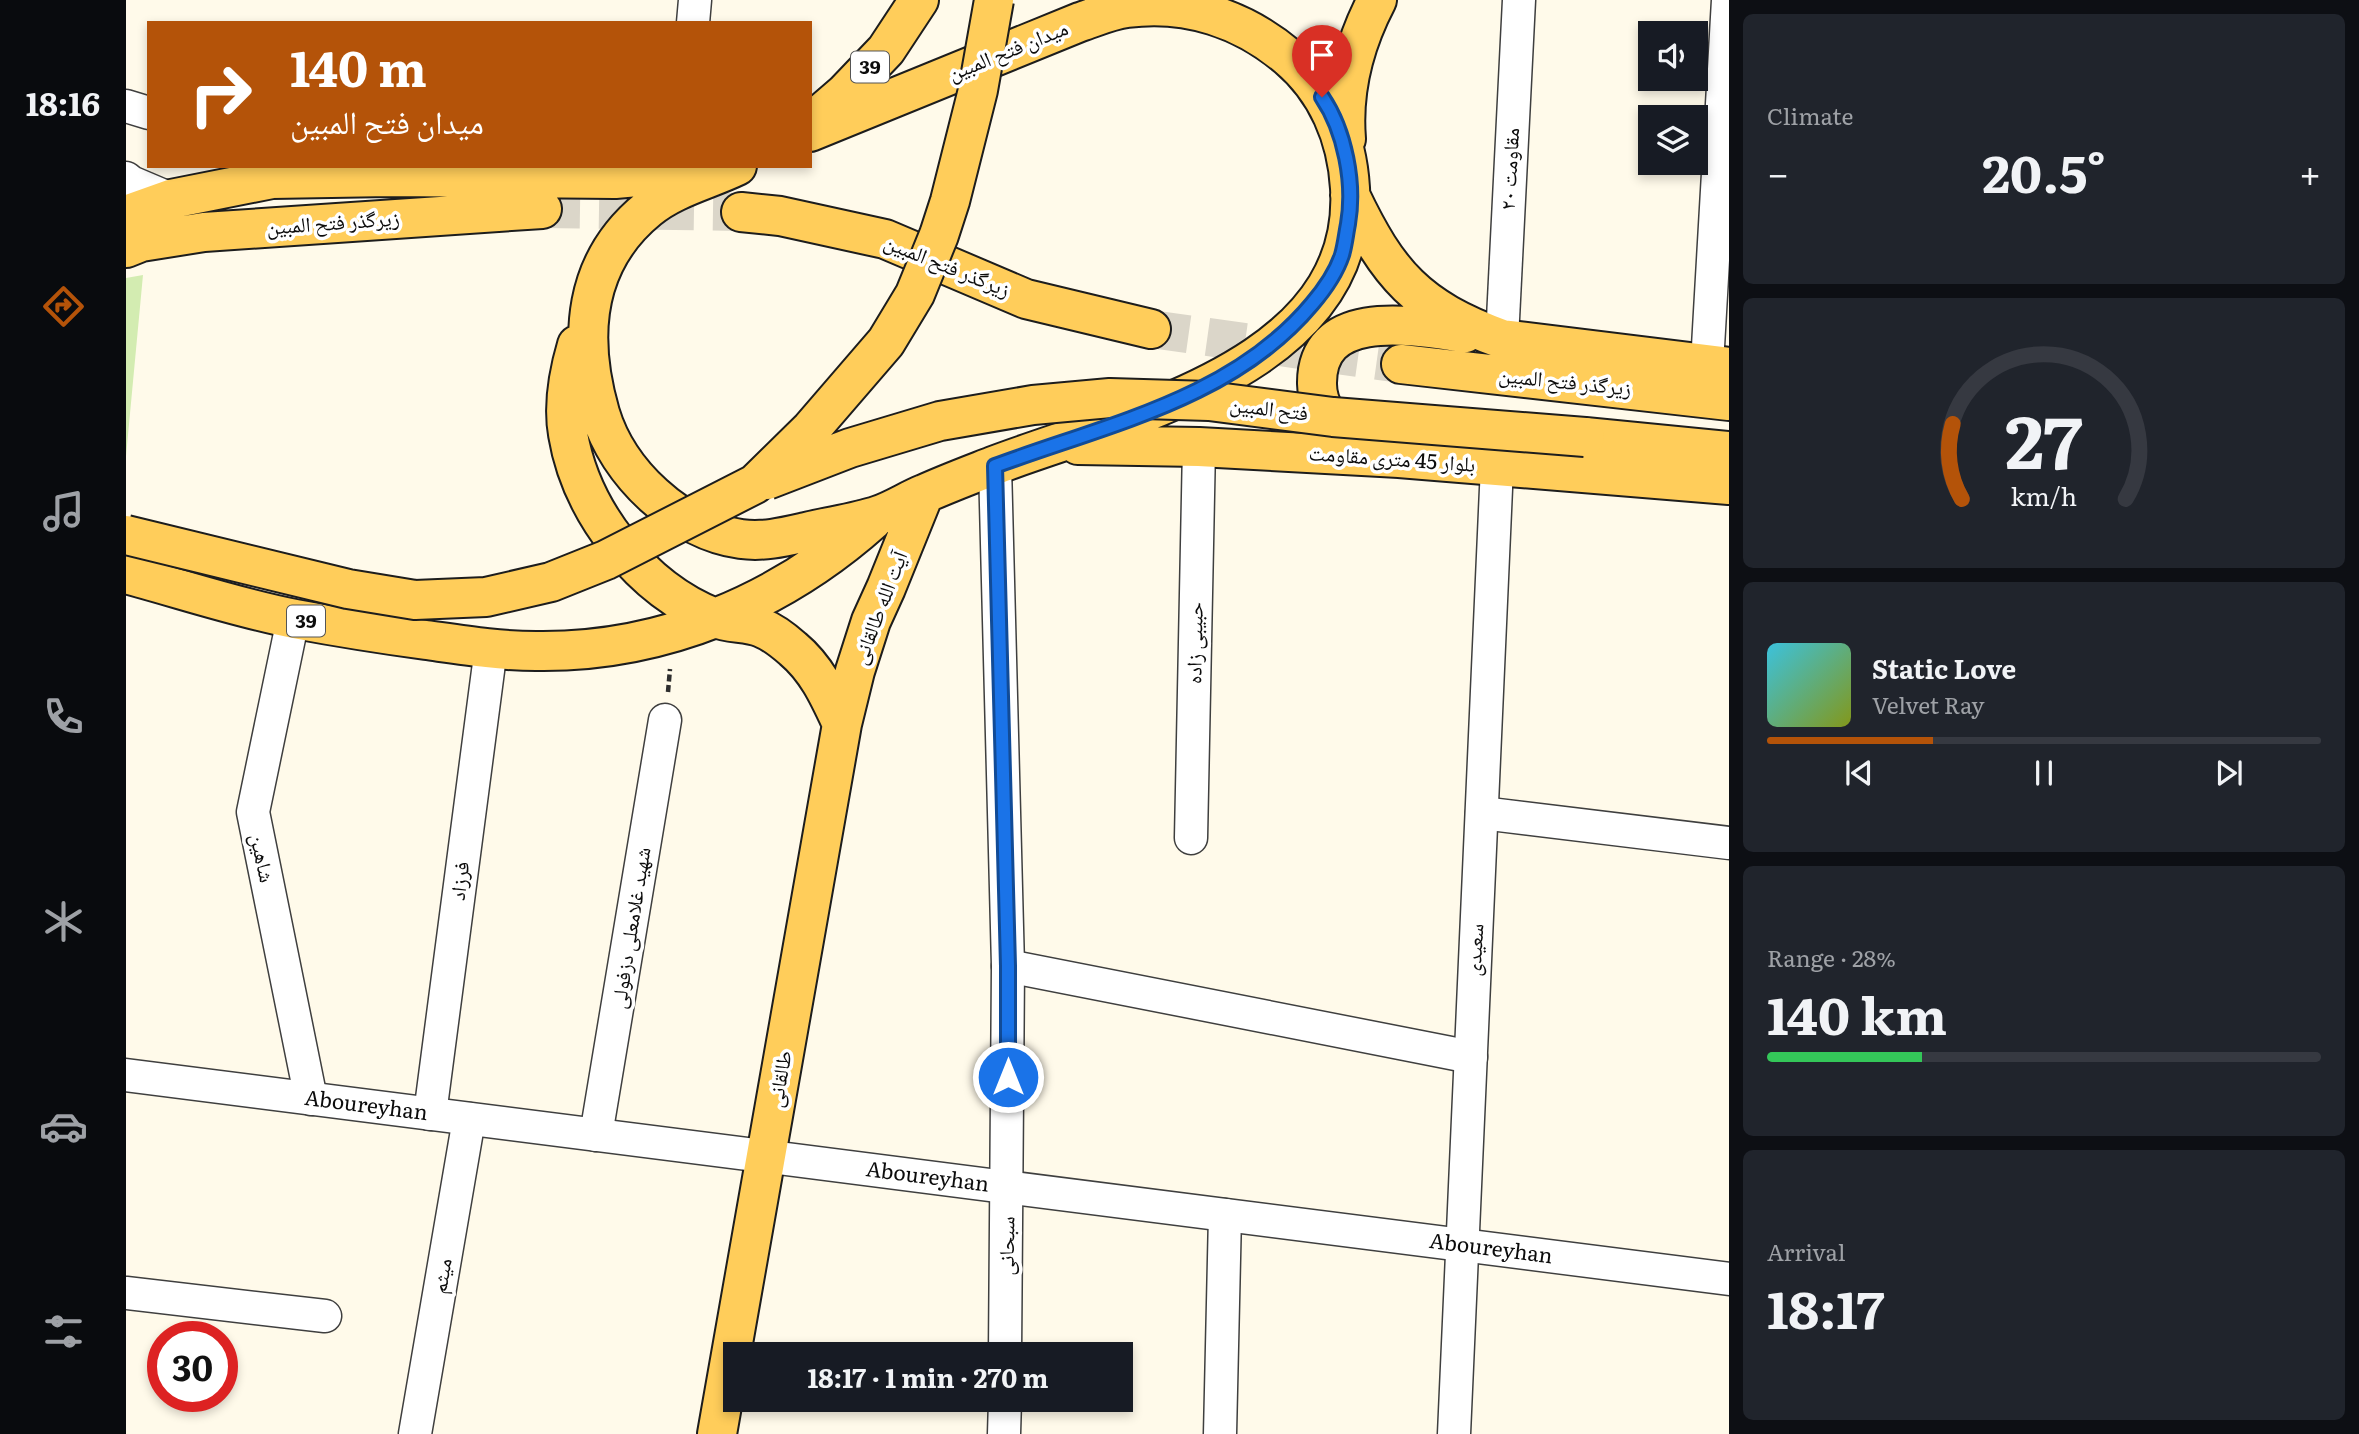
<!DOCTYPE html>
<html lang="en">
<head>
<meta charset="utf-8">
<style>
	body { margin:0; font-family:Literata,"Noto Naskh Arabic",serif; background:#20242c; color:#f1f3f6; height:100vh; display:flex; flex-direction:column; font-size:26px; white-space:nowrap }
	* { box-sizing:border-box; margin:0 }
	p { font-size:23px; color:#9ea1a6 }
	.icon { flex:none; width:38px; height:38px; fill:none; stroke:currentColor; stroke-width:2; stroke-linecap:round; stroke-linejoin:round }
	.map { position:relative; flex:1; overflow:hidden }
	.details { display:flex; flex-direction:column; gap:14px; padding:14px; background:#0d0f14; width:630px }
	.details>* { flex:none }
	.guide { position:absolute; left:21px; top:21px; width:665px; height:147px; border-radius:0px; box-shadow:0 4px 10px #0003; background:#b45309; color:#fff; overflow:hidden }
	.tools { position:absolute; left:1512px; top:21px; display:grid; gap:14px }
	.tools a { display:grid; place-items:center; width:70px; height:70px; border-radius:0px; background:#171b24; box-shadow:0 4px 10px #0003; font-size:35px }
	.speed { position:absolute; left:21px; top:1321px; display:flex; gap:14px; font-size:35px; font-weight:700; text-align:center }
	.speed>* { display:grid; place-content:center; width:91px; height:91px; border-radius:50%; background:#171b24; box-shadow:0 4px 10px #0003; line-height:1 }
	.speed .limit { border:10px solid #d22; background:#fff; color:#111 }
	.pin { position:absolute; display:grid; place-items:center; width:60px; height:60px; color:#fff; margin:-72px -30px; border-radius:50% 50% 50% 0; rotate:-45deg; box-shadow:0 0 7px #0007 }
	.pin .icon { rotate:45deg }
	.me { position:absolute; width:77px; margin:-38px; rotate:0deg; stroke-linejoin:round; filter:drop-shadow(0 0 5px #0008) }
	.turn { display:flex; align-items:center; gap:24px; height:147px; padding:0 28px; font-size:32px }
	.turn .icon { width:91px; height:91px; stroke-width:2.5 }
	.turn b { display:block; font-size:49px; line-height:60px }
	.big { font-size:52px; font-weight:700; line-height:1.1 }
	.details .widget { flex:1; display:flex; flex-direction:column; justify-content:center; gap:10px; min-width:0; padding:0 24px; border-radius:10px; background:#20242c }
	.details .dial { align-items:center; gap:0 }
	.dial svg { height:182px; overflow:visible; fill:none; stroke:#363941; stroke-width:7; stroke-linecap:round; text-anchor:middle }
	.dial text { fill:#f1f3f6; stroke:none }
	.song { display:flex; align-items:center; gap:21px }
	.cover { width:84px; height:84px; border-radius:10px; background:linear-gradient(135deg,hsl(190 70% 55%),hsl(70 70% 35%)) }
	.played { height:7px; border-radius:4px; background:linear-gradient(90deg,#b45309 30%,#363941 30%) }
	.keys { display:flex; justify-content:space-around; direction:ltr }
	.heat { display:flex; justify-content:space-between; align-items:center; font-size:38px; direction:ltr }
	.charge { height:10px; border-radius:5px; background:linear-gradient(90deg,#34c759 28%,#363941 0) }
	.trip { position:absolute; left:597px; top:1342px; width:410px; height:70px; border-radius:0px; background:#171b24; box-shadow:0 4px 10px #0003; font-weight:700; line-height:70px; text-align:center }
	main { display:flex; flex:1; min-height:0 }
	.tabs { display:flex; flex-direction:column; width:126px; justify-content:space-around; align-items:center; background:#090b0e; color:#9ea1a6 }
	.tabs .icon { width:49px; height:49px }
	.tabs .active { color:#b45309 }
	.tabs b { font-size:32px; color:#f1f3f6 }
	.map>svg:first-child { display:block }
</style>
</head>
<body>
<main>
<nav class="tabs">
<b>18:16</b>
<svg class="icon active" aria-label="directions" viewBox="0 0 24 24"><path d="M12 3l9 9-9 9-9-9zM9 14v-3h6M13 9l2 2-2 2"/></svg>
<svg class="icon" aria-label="music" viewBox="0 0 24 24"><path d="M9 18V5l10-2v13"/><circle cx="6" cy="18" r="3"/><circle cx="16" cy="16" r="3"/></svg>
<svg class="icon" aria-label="phone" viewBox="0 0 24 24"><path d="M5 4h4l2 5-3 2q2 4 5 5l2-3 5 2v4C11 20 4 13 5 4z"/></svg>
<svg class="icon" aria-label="climate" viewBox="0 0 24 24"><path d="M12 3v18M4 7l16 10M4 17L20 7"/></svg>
<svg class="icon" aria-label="car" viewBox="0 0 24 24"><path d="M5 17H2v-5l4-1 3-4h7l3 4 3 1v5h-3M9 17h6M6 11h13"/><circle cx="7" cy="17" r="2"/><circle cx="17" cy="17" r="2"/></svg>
<svg class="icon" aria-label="filters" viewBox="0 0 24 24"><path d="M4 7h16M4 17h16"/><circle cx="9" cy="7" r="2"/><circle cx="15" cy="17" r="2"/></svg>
</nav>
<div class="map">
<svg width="1603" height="1434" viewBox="0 0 1603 1434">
	<rect width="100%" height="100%" fill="#fffaea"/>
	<!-- green -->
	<path fill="#d3ecb1" d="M 17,275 L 0,456 L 0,278 Z"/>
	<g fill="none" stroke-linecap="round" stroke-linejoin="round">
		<!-- major-tunnel -->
		<path stroke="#dbd6c9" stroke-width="38" stroke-dasharray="38 19" stroke-linecap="butt" d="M 416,209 L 615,212
			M 1025,329 L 1275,364"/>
		<!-- minor casing -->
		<g stroke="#3f3f3f" stroke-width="35">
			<g id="minor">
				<path d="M 567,23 L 569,0"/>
				<path d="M 0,106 L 23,113"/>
				<path d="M 0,178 L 5,182 L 45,199"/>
				<path d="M 1376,339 L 1393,0"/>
				<path d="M 1581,364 L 1602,0"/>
				<path d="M 869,466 L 882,966 L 879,1354"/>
				<path d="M 167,619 L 127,812 L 185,1099"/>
				<path d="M 1356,813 L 1603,843"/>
				<path d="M 1065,838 L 1073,447"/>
				<path d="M 882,966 L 1345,1057"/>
				<path id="s1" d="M 0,1075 L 1603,1279"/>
				<path d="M 304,1114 L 365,648"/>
				<path d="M 470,1135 L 539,720"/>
				<path d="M 0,1293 L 199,1316"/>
				<path d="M 289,1434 L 343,1119"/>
				<path d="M 878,1434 L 879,1400"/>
				<path d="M 1094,1434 L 1099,1215"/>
				<path d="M 1328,1434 L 1371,466"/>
			</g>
		</g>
		<!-- major casing -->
		<g stroke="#1d1d1d" stroke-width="42">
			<path id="major" d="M 689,119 L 718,94 L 760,50 L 793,0
				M 1220,139 C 1216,89 1228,44 1251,0
				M 611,166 C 582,180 547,188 522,209 C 457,262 452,337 474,413 C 492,473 552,530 615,539 C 638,542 658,537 680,532 C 704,526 730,523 753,515 C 768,510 783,500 798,494 C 820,484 844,475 867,466 C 995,417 1235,368 1224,188 C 1221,137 1201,90 1162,57 C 1117,19 1061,0 1001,8 C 985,10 969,17 954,22 L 684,132
				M 1224,195 C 1262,275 1291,308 1376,339 L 1603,367
				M 615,212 L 654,216 L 759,239 L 900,299 L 1025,329
				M 0,215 L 45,199 L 146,179 L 264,177 L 489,179 L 578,171
				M 0,248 L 15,242 L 78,232 L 416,209
				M 451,345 C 443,372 437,406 442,434 C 455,512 515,589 589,618 C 604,624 622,622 636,628 C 646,632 659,642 667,649 C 691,669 703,696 716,724
				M 1275,364 L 1603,401
				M 1223,437 C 1205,426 1191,406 1191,384 C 1190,306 1290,326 1339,333
				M 1459,437 L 1603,451
				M 952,445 L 1073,447 L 1273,458 L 1603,485
				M 0,574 C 56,589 112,608 169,619 C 212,627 256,634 300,640 C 336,645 373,651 410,651 C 536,653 654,603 747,520
				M 591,1434 L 716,724 L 729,671 L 745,621 L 760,588 L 798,494"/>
		</g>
		<!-- path -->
		<path stroke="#2e2e2e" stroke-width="4.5" stroke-dasharray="7 3.5" stroke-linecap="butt" d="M 542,692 L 544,669"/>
		<!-- minor -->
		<use href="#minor" stroke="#fff" stroke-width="32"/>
		<!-- major -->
		<use href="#major" stroke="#ffcd5a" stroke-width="38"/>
		<!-- major-bridge casing -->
		<g stroke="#1d1d1d" stroke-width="42" stroke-linecap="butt">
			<path id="major-bridge" d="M 641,480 L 724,448 L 814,421 L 907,405 L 984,398 L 1083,401 L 1207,417 L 1459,437
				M 0,535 L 222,589 L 289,600 L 360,597 L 425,582 L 480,560 L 629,484 L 685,429 L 760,342 L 789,294 L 813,235 L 824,201 L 852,90 L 868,0"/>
		</g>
		<!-- major-bridge -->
		<use href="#major-bridge" stroke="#ffcd5a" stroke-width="38"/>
	</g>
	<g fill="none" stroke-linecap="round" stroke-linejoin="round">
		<!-- route casing -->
		<g stroke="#114b97" stroke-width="18">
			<path id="route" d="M 882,1077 L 882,966 L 869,466 C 979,425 1107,399 1186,304 C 1198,290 1210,273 1216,255 C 1219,245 1220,234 1222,224 C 1229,183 1219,131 1196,97"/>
		</g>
		<!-- route -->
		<use href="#route" stroke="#1a73e8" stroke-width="12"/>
	</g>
	<g text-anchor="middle" stroke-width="7" stroke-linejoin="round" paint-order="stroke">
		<!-- shield labels -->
		<g fill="#fff" stroke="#555" stroke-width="2">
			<rect x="725" y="51.5" width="38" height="31" rx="5"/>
			<rect x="161" y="605.5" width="38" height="31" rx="5"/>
		</g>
		<g font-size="19" font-weight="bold" fill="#0c0c0c">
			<text x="744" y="74">39</text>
			<text x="180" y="628">39</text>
		</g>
		<!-- street labels -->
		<g font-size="21" fill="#0c0c0c" stroke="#fff">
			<text transform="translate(882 51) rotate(-22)" y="7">میدان فتح المبین</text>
			<text transform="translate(1384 169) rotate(-87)" y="7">مقاومت ۲۰</text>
			<text transform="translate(207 223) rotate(-4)" y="7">زیرگذر فتح المبین</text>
			<text transform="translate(821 266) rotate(22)" y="7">زیرگذر فتح المبین</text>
			<text transform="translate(1439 382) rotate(6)" y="7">زیرگذر فتح المبین</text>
			<text transform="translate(1143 409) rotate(7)" y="7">فتح المبین</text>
			<text transform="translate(1266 459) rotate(4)" y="7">بلوار 45 متری مقاومت</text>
			<text transform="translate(754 608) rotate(-69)" y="7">آیت الله طالقانی</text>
			<text transform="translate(1069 643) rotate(-89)" y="7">حبیبی زاده</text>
			<text transform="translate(136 858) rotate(78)" y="7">شاهین</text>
			<text transform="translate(334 881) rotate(-83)" y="7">فرزاد</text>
			<text transform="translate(505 928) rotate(-81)" y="7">شهید غلامعلی دزفولی</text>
			<text transform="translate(1349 950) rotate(-87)" y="7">سعیدی</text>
			<text transform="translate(654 1079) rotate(-80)" y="7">طالقانی</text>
			<text dy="7" stroke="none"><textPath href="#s1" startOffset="242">Aboureyhan</textPath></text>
			<text dy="7" stroke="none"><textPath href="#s1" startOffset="808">Aboureyhan</textPath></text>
			<text transform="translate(881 1246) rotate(-89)" y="7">سبحانی</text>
			<text dy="7" stroke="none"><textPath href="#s1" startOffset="1376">Aboureyhan</textPath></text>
			<text transform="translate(316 1276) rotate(-80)" y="7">میثم</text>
		</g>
	</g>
</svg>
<div class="tools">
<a><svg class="icon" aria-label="sound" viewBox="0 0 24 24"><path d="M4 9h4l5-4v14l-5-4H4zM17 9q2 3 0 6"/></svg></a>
<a><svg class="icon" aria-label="layers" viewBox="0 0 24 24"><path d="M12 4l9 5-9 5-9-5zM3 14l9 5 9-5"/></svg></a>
</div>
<div class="speed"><div class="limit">30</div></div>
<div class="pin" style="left:1196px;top:97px;background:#d93025"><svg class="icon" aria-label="arrive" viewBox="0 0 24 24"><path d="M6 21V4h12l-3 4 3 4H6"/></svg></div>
<svg class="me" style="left:882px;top:1077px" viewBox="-20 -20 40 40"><circle r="17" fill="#1a73e8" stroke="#fff" stroke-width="3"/><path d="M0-11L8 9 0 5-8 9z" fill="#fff"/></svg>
<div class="trip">18:17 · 1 min · 270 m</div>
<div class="guide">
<div class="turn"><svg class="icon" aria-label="right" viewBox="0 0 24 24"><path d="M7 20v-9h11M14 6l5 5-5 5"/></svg><div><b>140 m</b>میدان فتح المبین</div></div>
</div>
</div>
<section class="details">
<div class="widget"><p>Climate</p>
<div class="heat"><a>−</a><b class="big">20.5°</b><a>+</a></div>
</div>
<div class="widget dial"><svg viewBox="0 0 100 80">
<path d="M14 69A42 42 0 1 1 86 69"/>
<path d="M14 69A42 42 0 0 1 10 36" stroke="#b45309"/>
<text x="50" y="56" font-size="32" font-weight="700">27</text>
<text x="50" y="72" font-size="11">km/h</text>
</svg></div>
<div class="widget">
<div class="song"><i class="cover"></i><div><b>Static Love</b><p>Velvet Ray</p></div></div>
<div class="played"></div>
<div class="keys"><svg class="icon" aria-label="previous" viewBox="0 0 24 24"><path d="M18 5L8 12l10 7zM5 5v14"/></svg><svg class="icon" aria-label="pause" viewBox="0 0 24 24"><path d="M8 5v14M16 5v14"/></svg><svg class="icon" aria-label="next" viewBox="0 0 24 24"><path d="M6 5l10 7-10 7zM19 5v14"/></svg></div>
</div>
<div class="widget"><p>Range · 28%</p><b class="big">140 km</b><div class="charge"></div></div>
<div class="widget"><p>Arrival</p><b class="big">18:17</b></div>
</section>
</main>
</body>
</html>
